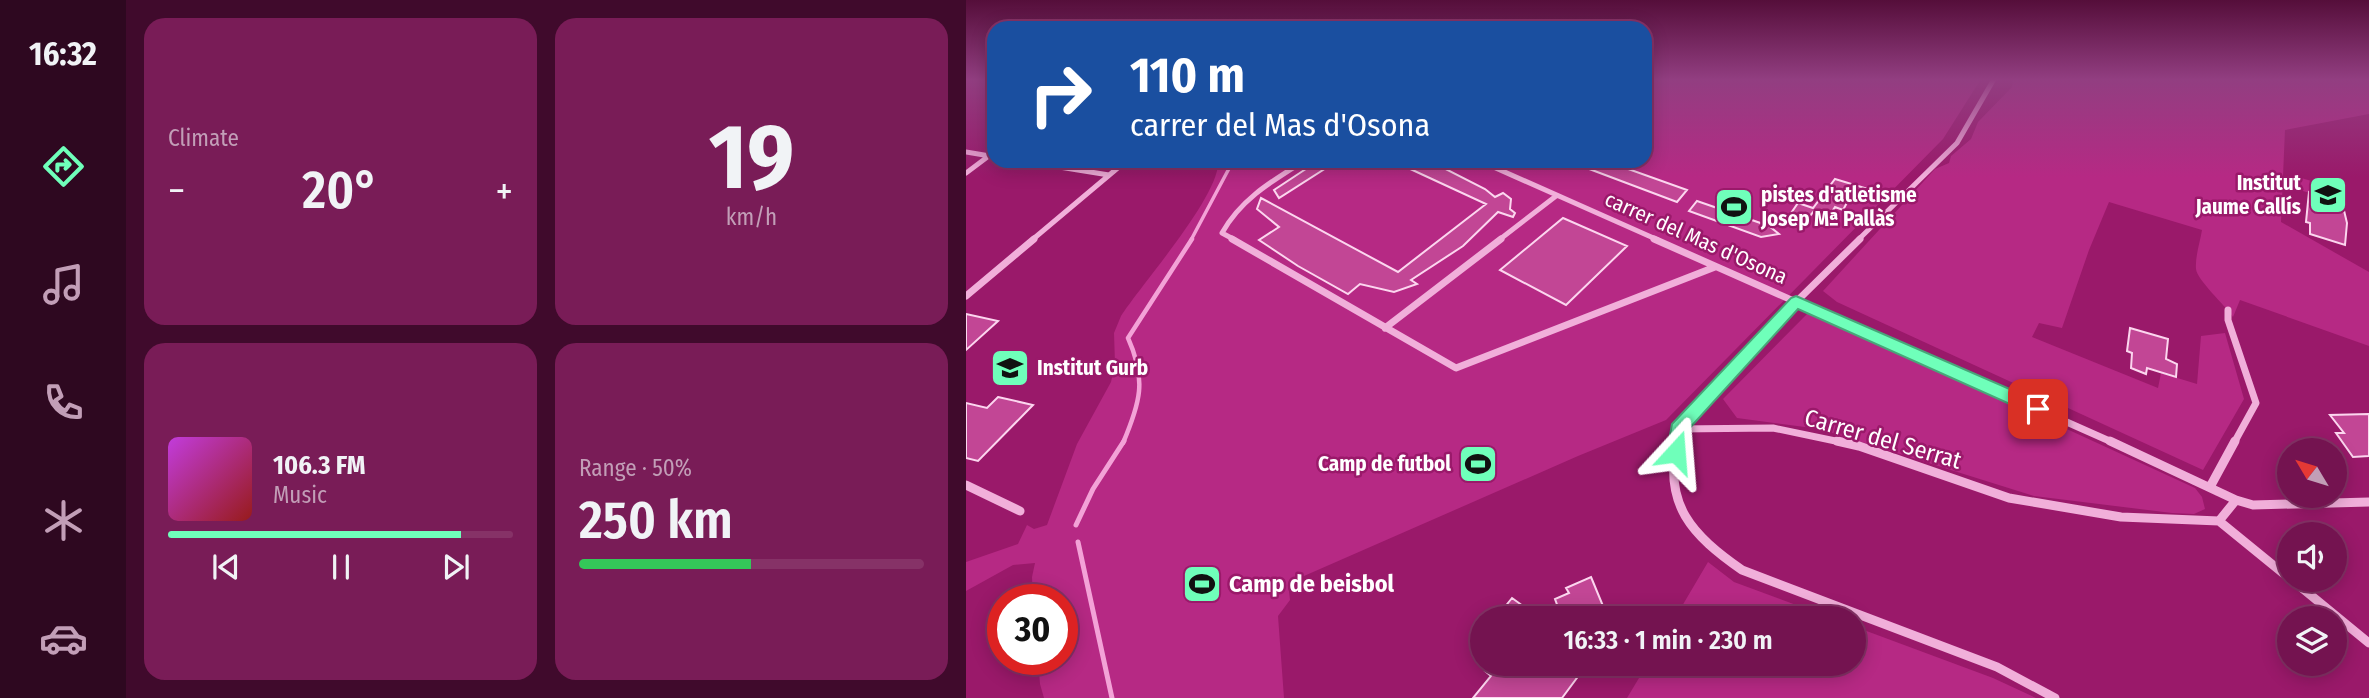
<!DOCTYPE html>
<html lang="en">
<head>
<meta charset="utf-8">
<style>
	body { margin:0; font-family:"Fira Sans Condensed",sans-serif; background:#791c57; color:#f1f3f6; height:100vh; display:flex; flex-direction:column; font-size:26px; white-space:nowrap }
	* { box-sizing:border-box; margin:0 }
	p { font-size:23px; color:#c29eb7 }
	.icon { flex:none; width:38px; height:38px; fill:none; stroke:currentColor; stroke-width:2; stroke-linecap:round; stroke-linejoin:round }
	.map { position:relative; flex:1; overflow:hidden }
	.panel { display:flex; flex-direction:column; gap:18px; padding:18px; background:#400a2c; width:840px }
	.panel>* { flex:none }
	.guide { position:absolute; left:21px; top:21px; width:665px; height:147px; border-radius:21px; box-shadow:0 4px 18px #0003,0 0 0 2px #863267; background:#1a4fa0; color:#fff; overflow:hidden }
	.needle { width:46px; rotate:308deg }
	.controls { position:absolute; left:1311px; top:438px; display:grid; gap:14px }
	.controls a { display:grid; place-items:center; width:70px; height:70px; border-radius:50%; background:#741350; box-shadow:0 4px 18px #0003,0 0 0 2px #863267; font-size:35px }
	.speed { position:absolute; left:21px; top:584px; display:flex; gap:14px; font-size:35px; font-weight:700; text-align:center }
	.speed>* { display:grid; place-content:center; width:91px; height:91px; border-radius:50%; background:#741350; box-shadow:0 4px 18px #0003,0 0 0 2px #863267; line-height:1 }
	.speed .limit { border:10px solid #d22; background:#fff; color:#111 }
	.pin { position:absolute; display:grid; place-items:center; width:60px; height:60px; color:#fff; margin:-30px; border-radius:14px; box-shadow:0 4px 10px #0006 }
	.me { position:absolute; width:77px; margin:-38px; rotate:19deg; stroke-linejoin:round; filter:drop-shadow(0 0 5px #0008) }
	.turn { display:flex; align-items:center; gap:24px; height:147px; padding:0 28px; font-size:32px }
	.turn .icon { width:91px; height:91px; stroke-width:2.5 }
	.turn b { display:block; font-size:49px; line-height:60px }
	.big { font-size:52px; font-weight:600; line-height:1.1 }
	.panel .card { flex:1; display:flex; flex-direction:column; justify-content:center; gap:10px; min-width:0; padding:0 24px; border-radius:21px; background:#791c57 }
	.panel .dial { align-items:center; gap:0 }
	.dial b { font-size:91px; line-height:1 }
	.song { display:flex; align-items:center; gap:21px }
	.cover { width:84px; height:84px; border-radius:10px; background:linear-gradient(135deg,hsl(290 70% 55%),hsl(0 70% 35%)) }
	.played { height:7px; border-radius:4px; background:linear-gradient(90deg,#6fffba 85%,#863267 85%) }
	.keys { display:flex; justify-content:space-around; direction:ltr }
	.heat { display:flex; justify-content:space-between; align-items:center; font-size:38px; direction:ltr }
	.charge { height:10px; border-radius:5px; background:linear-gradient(90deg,#34c759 50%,#863267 0) }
	.panel .tiles { flex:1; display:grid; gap:18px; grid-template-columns:repeat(2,1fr) }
	.trip { position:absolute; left:504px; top:606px; width:396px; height:70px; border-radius:35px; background:#741350; box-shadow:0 4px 18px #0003,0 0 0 2px #863267; font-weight:600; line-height:70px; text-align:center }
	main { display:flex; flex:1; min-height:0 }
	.tabs { display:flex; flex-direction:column; width:126px; justify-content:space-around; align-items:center; background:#2e0820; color:#c29eb7 }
	.tabs .icon { width:49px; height:49px }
	.tabs .current { color:#6fffba }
	.tabs b { font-size:32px; color:#f1f3f6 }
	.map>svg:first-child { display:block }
</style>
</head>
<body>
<main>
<nav class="tabs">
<b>16:32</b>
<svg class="icon current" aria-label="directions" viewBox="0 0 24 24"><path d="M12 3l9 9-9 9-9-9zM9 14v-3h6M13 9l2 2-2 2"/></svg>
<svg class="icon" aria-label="music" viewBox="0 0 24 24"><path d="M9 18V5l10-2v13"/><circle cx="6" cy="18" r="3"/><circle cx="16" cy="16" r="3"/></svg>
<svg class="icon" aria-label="phone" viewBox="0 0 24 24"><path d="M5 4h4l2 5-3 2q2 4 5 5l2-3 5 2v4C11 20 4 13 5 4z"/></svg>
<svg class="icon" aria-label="climate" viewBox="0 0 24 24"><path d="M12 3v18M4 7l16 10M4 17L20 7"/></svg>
<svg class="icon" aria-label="car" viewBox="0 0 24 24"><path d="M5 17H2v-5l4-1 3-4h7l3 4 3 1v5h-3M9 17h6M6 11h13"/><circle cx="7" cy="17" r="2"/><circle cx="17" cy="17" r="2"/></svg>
</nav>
<section class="panel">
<div class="tiles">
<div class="card"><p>Climate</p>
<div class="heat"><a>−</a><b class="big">20°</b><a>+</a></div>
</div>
<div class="card dial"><b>19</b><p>km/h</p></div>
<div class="card">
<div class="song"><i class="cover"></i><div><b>106.3 FM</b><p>Music</p></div></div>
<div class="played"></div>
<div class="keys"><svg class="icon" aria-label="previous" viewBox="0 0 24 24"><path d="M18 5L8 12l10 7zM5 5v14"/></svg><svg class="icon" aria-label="pause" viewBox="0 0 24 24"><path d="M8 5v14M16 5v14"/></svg><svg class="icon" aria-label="next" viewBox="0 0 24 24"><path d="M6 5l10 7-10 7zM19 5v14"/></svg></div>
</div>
<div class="card"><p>Range · 50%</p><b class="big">250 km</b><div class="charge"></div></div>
</div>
</section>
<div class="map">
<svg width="1403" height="698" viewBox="0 0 1403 698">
	<rect width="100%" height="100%" fill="#9a196a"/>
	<!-- green -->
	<path fill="#b62984" d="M 679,79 L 1015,79 L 977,139 L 700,420 L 612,456 L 322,583 L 324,600 L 312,616 L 318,698 L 78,698 L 74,684 L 72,660 L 96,660 L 96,600 L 67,600 L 66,577 L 69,563 L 47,565 L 0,591 L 0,562 L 52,544 L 61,525 L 68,529 L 81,525 L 111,444 L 145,382 L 149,364 L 148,333 L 155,316 C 175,285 255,194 252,161 L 499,161 L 507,165 L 512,161 L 679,161 Z
		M 1047,79 L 1403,79 L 1403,114 L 1319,130 L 1315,222 L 1403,272 L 1403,346 L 1274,300 L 1267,317 C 1259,305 1231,280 1230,269 C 1229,257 1234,242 1236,230 L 1143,202 L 1123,250 L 1096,328 L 1073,323 L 1066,337 L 1192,388 L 1195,373 L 1231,384 L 1235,336 L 1259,333 L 1278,399 L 1237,470 L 871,302 L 857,291 L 969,169 L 983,163 L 985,156 L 1005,139 L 1012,122 L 1046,87 Z
		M 1332,177 L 1379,191 L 1378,203 L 1330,189 Z
		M 844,311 L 1229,488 L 1236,497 L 1239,509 L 1228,514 L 1206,513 L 1068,496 L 854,429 L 771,418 L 757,399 Z
		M 742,562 L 768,582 L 865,618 L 709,618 Z
		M 887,626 L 1027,678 L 1070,698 L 661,698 L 682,663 L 887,663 Z"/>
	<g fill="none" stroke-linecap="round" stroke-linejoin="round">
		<!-- stream-far2 -->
		<path stroke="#f3a2d7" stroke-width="3.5" d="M 225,240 L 267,161"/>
		<!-- stream-far1 -->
		<path stroke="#f3a2d7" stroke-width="4.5" d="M 157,443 C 174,403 181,380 162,338 L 226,239"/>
		<!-- stream -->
		<path stroke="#f3a2d7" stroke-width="5" d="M 110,525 L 127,489 L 158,441
			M 112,542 L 146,698"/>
	</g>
	<!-- building -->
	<path fill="#c24695" stroke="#fcd6ef" stroke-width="2" d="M 352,161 L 371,161 L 313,198 L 308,190 Z
		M 427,161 L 464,161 L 519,189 L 529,197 L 537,193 L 545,199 L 544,209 L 549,213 L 547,217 L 532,212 L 497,246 L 445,280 L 451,284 L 428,292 L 394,284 L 382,294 L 332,266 L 293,240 L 313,227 L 291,209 L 295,198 L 432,272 L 520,204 Z
		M 602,161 L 640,161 L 721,190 L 711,202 Z
		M 869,179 L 899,188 L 891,201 L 883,199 L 877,210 L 869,207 L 864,215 L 849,210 L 837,224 L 828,224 L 821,219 L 832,203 L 847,208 Z
		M 1343,192 L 1376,202 L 1381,223 L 1379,245 L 1344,234 L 1344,223 L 1340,222 Z
		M 731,201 L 803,226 L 813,234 L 795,237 L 723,211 Z
		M 597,218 L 661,246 L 600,305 L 534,270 Z
		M 0,314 L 32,321 L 0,350 Z
		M 1164,328 L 1202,339 L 1200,359 L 1211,364 L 1210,377 L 1181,368 L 1180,374 L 1165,368 L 1166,353 L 1161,351 Z
		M 32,397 L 67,405 L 12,461 L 0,458 L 0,403 L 21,408 Z
		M 1403,414 L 1403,456 L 1387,457 L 1370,433 L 1378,433 L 1364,415 Z
		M 625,577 L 642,618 L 596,618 L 589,599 L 603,593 L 600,588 Z
		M 546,598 L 564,611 L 559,618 L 530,618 Z
		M 523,663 L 622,663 L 596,698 L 507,698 L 525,676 L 519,671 Z"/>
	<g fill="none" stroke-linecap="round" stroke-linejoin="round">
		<!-- street-far2 -->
		<path stroke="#f1afda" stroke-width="5" d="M 0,152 L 24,156
			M 56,161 L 143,175
			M 514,161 L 692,240
			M 0,173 L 28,152
			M 66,240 L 160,161
			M 269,240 L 256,233 C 275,199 306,181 338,161
			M 533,240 L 590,196
			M 892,240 L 991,143 L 1028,79"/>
		<!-- street-far1 -->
		<path stroke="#f1afda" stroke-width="7" d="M 266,239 L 490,368 L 749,267
			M 688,239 L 1148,443
			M 0,296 L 68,239
			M 1262,310 L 1262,320 L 1290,403 L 1268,443
			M 419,328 L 535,239
			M 713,429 L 807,428 L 879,443
			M 713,429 L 830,302 L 894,239
			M 710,443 L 713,429"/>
		<!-- street -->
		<path stroke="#f1afda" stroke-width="9" d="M 711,441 C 697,505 726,535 776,570 L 1031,667 L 1089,698
			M 871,441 L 893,446 L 1043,498 L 1155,517 L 1253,521 L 1270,500
			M 1144,441 L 1270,500 L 1287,505 L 1403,502
			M 0,485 L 54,511
			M 1244,487 L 1269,441
			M 1253,521 L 1323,578
			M 1325,579 L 1403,643"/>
	</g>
	<!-- sky -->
	<linearGradient id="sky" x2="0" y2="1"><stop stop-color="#550e3a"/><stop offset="0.45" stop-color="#923e81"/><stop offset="1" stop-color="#923e81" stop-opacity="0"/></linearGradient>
	<rect width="1403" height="177" fill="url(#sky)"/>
	<!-- route -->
	<path fill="#6fffba" stroke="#48a679" stroke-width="2" d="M 830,296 L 1078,404 L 1081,409 L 1078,414 L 1066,414 L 832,309 L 721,431 L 716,457 L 710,459 L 704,457 L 701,452 L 706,424 L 825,298 Z"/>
	<!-- icons -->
	<defs>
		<g id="school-square" transform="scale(2.0125)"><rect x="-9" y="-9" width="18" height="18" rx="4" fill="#6fffba" stroke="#9a196a"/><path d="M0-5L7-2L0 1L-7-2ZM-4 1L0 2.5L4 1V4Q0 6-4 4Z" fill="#111"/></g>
		<g id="stadium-square" transform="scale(2.0125)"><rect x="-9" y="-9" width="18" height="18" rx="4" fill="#6fffba" stroke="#9a196a"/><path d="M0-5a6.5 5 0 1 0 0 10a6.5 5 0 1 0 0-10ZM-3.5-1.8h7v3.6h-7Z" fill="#111"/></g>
	</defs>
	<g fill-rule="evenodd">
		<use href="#school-square" x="1362" y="195"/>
		<use href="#stadium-square" x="768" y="207"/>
		<use href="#school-square" x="44" y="368"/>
		<use href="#stadium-square" x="512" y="464"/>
		<use href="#stadium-square" x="236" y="584"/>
	</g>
	<g text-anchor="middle" stroke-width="5" stroke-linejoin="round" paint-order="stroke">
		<!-- poi labels -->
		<g font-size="21" font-weight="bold" fill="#fff" stroke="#9a196a" text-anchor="end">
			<text x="1335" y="190">Institut<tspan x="1335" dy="24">Jaume Callís</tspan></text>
			<text x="795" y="202" text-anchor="start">pistes d'atletisme<tspan x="795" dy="24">Josep Mª Pallàs</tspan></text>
			<text x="71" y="375" text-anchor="start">Institut Gurb</text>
			<text x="485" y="471">Camp de futbol</text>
		</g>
		<!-- street labels -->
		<g font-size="21" fill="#fff" stroke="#9a196a">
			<text transform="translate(730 238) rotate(24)" y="7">carrer del Mas d'Osona</text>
		</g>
		<!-- near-street labels -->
		<g font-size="24" fill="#fff" stroke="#9a196a">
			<text transform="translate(917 439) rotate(16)" y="8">Carrer del Serrat</text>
		</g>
		<!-- near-poi labels -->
		<g font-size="24" font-weight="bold" fill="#fff" stroke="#9a196a" text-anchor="start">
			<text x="263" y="592">Camp de beisbol</text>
		</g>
	</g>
</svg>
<div class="controls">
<a><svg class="needle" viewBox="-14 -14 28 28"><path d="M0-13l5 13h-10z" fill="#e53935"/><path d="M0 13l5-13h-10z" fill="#c29eb7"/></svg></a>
<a><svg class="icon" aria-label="sound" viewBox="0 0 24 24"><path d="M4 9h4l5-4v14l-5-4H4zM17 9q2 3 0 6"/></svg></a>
<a><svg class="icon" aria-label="layers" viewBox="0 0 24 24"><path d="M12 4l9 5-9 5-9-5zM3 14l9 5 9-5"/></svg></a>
</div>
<div class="speed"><div class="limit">30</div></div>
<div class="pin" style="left:1072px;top:409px;background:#d93025"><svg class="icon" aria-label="arrive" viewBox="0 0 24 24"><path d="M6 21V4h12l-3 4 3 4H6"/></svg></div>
<svg class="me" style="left:710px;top:452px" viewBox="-20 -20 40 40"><path d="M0-17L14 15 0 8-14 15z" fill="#6fffba" stroke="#fff" stroke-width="4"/></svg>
<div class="trip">16:33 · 1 min · 230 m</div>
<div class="guide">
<div class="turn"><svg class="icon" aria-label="right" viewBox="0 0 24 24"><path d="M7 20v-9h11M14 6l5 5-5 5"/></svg><div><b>110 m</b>carrer del Mas d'Osona</div></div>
</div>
</div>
</main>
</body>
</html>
